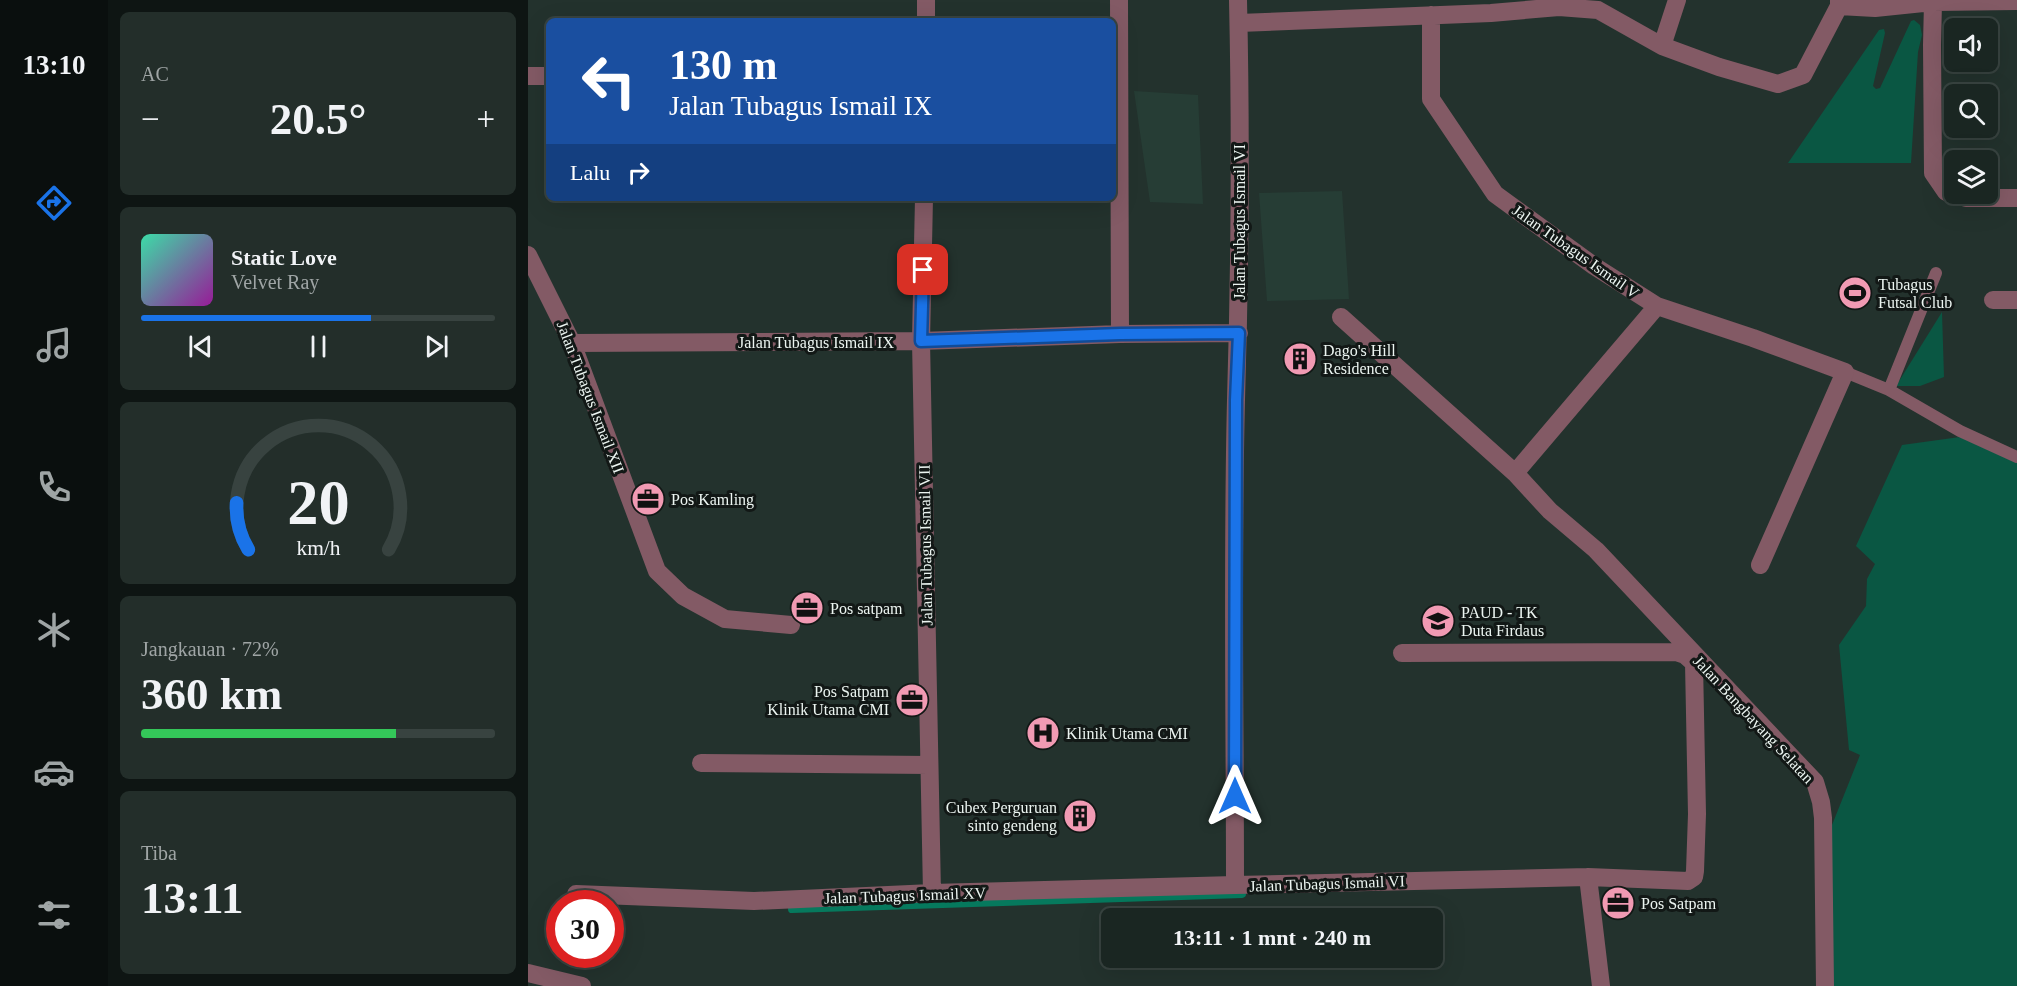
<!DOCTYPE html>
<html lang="id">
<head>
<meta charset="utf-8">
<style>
	body { margin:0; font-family:"Times New Roman",serif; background:#232e2a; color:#f1f3f6; height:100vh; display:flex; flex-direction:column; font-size:22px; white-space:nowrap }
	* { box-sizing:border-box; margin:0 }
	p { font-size:20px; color:#9fa5a5 }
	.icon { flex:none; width:33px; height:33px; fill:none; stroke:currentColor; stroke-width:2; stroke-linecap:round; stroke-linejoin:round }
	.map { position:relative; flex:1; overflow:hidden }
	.side { display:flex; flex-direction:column; gap:12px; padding:12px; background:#0e1513; width:420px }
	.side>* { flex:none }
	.banner { position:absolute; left:18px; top:18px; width:570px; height:183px; border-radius:9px; box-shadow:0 6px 24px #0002,0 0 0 2px #384340; background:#1a4fa0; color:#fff; overflow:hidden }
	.fabs { position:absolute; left:1416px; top:18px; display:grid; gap:12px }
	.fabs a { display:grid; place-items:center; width:54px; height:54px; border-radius:9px; background:#1a2622; box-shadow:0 6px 24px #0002,0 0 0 2px #384340; font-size:30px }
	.speed { position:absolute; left:18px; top:890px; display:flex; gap:12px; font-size:30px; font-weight:700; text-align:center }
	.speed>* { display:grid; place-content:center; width:78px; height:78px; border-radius:50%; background:#1a2622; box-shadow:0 6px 24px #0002,0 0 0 2px #384340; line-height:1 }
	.speed .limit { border:9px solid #d22; background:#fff; color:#111 }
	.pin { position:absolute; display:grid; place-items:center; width:51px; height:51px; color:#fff; margin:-26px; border-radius:12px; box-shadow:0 3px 9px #0006 }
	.me { position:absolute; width:66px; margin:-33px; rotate:0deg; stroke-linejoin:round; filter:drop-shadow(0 0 4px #0008) }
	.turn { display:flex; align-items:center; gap:21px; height:126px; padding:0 24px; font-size:27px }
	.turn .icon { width:78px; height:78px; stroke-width:2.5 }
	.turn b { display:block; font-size:42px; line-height:51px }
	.then { display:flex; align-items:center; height:57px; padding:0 24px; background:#0003; gap:12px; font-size:22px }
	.big { font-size:45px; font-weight:600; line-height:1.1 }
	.side .card { flex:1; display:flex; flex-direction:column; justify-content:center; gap:9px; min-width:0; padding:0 21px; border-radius:9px; background:#232e2a }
	.side .dial { align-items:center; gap:0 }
	.dial svg { height:156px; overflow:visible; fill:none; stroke:#384340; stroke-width:7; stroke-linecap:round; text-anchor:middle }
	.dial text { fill:#f1f3f6; stroke:none }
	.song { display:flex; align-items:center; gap:18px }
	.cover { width:72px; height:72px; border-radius:9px; background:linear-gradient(135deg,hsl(160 70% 55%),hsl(300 70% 35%)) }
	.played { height:6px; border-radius:3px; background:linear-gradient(90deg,#1a73e8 65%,#384340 65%) }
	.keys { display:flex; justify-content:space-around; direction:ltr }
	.heat { display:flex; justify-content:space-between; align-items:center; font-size:33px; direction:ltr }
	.charge { height:9px; border-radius:4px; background:linear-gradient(90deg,#34c759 72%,#384340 0) }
	.trip { position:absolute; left:573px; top:908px; width:342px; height:60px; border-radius:9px; background:#1a2622; box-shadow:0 6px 24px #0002,0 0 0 2px #384340; font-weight:600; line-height:60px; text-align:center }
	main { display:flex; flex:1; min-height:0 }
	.menu { display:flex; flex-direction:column; width:108px; justify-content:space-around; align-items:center; background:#0a0f0e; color:#9fa5a5 }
	.menu .icon { width:42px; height:42px }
	.menu .selected { color:#1a73e8 }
	.menu b { font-size:27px; color:#f1f3f6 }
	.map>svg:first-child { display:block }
</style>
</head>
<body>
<main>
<nav class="menu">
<b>13:10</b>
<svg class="icon selected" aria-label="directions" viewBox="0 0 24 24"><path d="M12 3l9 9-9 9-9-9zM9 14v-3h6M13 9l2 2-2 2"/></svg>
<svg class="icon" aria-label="music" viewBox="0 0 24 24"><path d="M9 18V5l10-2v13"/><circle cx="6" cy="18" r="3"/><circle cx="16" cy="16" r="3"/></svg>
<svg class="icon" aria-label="phone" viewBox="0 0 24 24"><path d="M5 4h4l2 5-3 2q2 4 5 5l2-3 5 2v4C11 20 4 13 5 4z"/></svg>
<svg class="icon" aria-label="climate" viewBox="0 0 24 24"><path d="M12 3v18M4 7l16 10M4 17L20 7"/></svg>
<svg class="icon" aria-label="car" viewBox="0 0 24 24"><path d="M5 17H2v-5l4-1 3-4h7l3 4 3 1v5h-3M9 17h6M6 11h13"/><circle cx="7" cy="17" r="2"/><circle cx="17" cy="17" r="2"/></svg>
<svg class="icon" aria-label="filters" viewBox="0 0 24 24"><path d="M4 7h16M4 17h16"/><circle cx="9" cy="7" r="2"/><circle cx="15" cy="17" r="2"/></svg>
</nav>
<section class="side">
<div class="card"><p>AC</p>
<div class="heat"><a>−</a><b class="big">20.5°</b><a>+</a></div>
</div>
<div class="card">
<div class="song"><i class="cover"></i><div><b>Static Love</b><p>Velvet Ray</p></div></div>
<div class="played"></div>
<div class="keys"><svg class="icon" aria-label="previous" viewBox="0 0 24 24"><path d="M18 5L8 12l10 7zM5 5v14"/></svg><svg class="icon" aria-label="pause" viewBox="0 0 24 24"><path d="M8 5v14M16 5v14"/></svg><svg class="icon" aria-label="next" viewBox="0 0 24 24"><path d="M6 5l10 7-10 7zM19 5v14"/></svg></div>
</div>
<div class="card dial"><svg viewBox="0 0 100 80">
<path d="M14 69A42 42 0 1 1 86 69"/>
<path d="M14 69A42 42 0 0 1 8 45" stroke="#1a73e8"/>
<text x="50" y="56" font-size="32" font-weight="700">20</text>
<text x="50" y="72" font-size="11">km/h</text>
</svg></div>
<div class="card"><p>Jangkauan · 72%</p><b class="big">360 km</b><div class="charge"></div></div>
<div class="card"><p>Tiba</p><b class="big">13:11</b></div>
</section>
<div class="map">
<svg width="1489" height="986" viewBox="0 0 1489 986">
	<rect width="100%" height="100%" fill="#23322d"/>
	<!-- built -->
	<path fill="#263d35" d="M 606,91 L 670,95 L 675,204 L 622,202 Z
		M 814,191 L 821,299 L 739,301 L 731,193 Z"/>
	<!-- green -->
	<path fill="#0a5743" d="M 1386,20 L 1392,25 L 1394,35 L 1390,52 L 1383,163 L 1260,163 L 1351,30 L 1356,29 L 1357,33 L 1345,86 L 1348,89 L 1352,88 L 1383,21 Z
		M 1414,312 L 1416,377 L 1392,386 L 1368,386 Z
		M 1432,437 L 1489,463 L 1489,986 L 1300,986 L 1300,835 L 1332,755 L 1321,750 L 1311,645 L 1338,606 L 1339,579 L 1347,564 L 1328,546 L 1374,445 Z"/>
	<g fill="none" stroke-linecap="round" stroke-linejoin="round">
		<!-- stream -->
		<path stroke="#06795d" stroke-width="8" d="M 264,909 L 714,894"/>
		<!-- lane -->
		<path stroke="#835a65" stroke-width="12" d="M 1317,372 L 1361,390 L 1432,431 L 1489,457
			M 1361,390 L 1408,273"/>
		<!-- street -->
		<path stroke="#835a65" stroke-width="18" d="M 398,0 L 398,21
			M 591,0 L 592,334
			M 710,0 C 713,133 712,267 708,400 C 704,561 707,724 707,885 L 1060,877 L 1160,881 L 1166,877 L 1167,871 L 1169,814 L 1166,663 L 1172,660
			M 1405,2 L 1404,45 L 1405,173 L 1418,192 L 1438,198 L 1489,198
			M 1311,6 L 1347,8 L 1405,2 L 1489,1
			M 903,15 L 903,99 L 967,194 L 1066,266 L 1129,306 L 1225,338 L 1317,372 L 1232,565
			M 711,23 L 963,13 L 1031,7 L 1070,10 L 1134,46 L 1191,67 L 1250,84 L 1275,75 L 1311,6 L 1311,0
			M 1134,46 L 1149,0
			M 0,76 L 21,76
			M 396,198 L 393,341 L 404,893
			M 0,255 L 44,343 L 129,571 L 155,596 L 197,619 L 263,625
			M 1465,300 L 1489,300
			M 813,317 L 987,473 L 1022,511 L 1068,550 L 1287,782 L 1293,802 L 1295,818 L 1297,986
			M 44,343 L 393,341 L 592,334 L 711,333
			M 987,473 L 1129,306
			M 874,653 L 1148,652 L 1157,655 L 1166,663
			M 173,763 L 401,765
			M 1060,877 L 1073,986
			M 48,894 L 226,901 L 404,893 L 707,885
			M 0,973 L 54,986"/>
	</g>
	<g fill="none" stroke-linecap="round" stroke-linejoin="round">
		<!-- route casing -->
		<g stroke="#114b97" stroke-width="15">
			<path id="route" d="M 395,270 L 393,341 L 592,334 L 711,333 L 708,400 L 707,796"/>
		</g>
		<!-- route -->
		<use href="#route" stroke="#1a73e8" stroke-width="10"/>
	</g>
	<!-- icons -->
	<defs>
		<g id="stadium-disc" transform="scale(1.725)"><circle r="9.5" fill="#f19ab3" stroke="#121816"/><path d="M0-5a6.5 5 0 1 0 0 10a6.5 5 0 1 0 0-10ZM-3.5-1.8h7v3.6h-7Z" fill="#111"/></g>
		<g id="building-disc" transform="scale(1.725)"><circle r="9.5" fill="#f19ab3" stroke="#121816"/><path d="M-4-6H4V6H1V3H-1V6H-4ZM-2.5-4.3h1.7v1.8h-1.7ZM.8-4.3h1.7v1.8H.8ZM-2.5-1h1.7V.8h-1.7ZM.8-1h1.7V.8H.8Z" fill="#111"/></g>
		<g id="office-disc" transform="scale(1.725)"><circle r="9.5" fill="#f19ab3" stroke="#121816"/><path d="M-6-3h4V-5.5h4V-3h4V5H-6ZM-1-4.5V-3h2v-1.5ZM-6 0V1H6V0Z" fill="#111"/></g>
		<g id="school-disc" transform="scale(1.725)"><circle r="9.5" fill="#f19ab3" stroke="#121816"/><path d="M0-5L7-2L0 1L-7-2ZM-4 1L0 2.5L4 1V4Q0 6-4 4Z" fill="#111"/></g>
		<g id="hospital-disc" transform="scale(1.725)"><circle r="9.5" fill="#f19ab3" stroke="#121816"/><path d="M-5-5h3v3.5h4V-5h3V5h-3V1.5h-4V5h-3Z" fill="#111"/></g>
	</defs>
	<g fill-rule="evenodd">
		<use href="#stadium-disc" x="1327" y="293"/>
		<use href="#building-disc" x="772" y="359"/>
		<use href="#office-disc" x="120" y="499"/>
		<use href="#office-disc" x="279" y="608"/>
		<use href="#school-disc" x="910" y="621"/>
		<use href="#office-disc" x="384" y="700"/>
		<use href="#hospital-disc" x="515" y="733"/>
		<use href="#building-disc" x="552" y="816"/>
		<use href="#office-disc" x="1090" y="903"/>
	</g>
	<g text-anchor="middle" stroke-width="6" stroke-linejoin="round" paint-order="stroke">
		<!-- street labels -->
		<g font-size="16" fill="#ecf5f1" stroke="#121816">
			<text transform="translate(711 222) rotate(-90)" y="6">Jalan Tubagus Ismail VI</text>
			<text transform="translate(1048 251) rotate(35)" y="6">Jalan Tubagus Ismail V</text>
			<text x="288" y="348">Jalan Tubagus Ismail IX</text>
			<text transform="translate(63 397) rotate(69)" y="6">Jalan Tubagus Ismail XII</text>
			<text transform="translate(397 545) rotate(-91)" y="6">Jalan Tubagus Ismail VII</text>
			<text transform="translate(1226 719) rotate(47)" y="6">Jalan Bangbayang Selatan</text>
			<text transform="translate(799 883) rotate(-2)" y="6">Jalan Tubagus Ismail VI</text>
			<text transform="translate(377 895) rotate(-2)" y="6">Jalan Tubagus Ismail XV</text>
		</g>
		<!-- poi labels -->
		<g font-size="16" fill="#ecf5f1" stroke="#121816" text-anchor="start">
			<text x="1350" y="290">Tubagus<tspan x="1350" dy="18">Futsal Club</tspan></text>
			<text x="795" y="356">Dago's Hill<tspan x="795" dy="18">Residence</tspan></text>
			<text x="143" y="505">Pos Kamling</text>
			<text x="302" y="614">Pos satpam</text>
			<text x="933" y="618">PAUD - TK<tspan x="933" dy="18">Duta Firdaus</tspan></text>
			<text x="361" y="697" text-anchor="end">Pos Satpam<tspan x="361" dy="18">Klinik Utama CMI</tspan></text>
			<text x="538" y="739">Klinik Utama CMI</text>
			<text x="529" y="813" text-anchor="end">Cubex Perguruan<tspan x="529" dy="18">sinto gendeng</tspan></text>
			<text x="1113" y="909">Pos Satpam</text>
		</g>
	</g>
</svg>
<div class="fabs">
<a><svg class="icon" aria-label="sound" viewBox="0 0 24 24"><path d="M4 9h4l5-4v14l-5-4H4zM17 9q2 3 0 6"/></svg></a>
<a><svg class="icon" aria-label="search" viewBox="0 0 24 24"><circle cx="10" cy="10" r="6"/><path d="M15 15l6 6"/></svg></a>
<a><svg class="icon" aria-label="layers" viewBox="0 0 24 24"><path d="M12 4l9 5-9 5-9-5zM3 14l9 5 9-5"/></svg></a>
</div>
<div class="speed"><div class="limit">30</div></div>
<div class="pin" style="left:395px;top:270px;background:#d93025"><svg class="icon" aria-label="arrive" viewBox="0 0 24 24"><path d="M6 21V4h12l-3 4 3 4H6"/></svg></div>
<svg class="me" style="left:707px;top:796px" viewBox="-20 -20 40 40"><path d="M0-17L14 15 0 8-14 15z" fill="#1a73e8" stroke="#fff" stroke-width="4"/></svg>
<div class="trip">13:11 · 1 mnt · 240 m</div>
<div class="banner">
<div class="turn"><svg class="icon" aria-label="left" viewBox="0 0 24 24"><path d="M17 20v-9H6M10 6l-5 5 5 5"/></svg><div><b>130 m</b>Jalan Tubagus Ismail IX</div></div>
<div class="then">Lalu<svg class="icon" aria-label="right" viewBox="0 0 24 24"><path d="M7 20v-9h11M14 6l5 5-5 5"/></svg></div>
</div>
</div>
</main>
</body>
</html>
